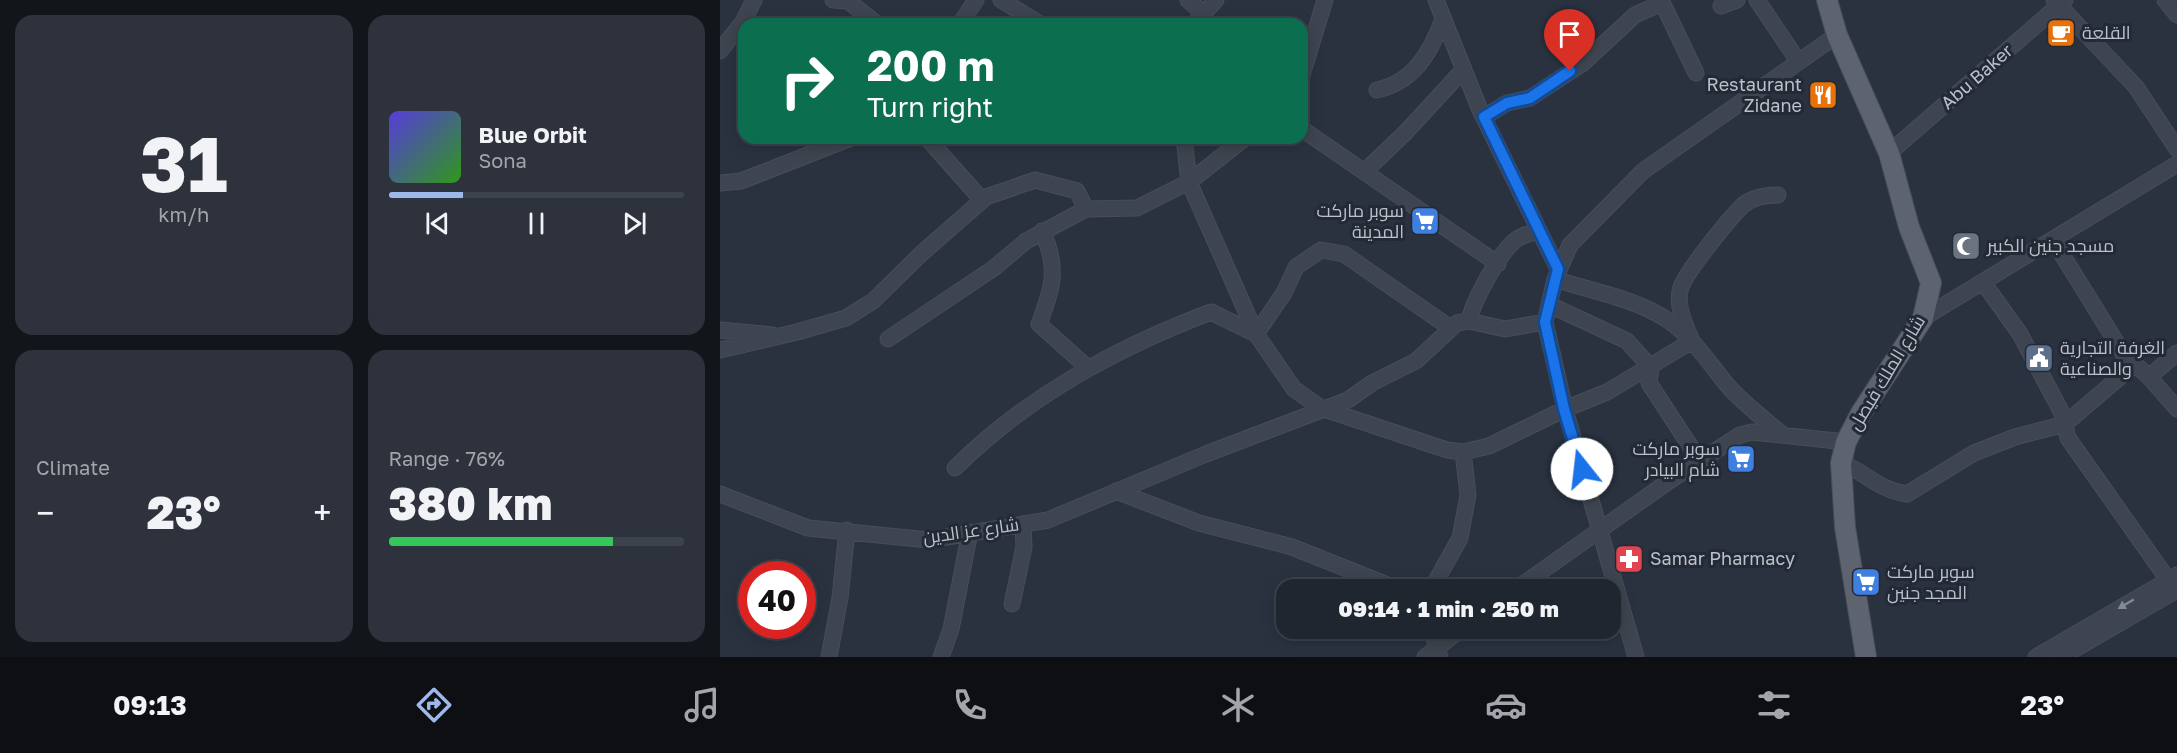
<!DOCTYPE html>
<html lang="en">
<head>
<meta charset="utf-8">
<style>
	body { margin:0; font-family:"Golos Text",Cairo,sans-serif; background:#2d323c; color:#f1f3f6; height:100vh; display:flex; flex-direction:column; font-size:22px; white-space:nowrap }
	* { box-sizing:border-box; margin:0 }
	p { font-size:20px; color:#a2a5ab }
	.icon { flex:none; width:33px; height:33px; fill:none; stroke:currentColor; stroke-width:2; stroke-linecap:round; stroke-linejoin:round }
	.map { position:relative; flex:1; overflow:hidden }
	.sheet { display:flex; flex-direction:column; gap:15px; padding:15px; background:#12151a; width:720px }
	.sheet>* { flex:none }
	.guide { position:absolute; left:18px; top:18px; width:570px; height:126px; border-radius:18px; box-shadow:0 3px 15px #0003,0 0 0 2px #3d434c; background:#0b6e4f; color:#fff; overflow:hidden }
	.speed { position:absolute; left:18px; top:561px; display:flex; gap:12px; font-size:30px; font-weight:700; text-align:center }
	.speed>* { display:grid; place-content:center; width:78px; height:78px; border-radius:50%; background:#202630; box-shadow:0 3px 15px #0003,0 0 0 2px #3d434c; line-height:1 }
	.speed .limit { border:9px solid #d22; background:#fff; color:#111 }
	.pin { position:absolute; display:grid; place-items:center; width:51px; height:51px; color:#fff; margin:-62px -26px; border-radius:50% 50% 50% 0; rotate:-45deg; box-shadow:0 0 6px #0007 }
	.pin .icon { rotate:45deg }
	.me { position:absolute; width:66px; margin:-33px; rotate:344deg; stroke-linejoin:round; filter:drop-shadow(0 0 4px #0008) }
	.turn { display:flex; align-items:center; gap:21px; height:126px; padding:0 30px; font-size:27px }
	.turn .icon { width:78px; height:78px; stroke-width:2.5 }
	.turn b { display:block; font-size:42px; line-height:51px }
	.big { font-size:45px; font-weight:800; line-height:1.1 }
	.sheet .card { flex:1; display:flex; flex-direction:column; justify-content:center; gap:9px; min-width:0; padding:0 21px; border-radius:18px; background:#2d323c }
	.sheet .dial { align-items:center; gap:0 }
	.dial b { font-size:78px; line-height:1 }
	.song { display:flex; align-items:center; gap:18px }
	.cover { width:72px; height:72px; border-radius:9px; background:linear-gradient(135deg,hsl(250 70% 55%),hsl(110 70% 35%)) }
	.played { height:6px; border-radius:3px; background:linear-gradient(90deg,#9eb8ec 25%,#3d434c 25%) }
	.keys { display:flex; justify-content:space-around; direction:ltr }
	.heat { display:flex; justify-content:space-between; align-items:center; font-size:33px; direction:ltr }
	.charge { height:9px; border-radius:4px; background:linear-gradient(90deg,#34c759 76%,#3d434c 0) }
	.sheet .tiles { flex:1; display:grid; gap:15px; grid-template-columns:repeat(2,1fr) }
	.trip { position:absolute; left:556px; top:579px; width:345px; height:60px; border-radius:18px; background:#202630; box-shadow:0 3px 15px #0003,0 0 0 2px #3d434c; font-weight:800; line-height:60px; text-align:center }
	.tabs { display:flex; height:96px; justify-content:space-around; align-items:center; background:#0d0f13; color:#a2a5ab }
	.tabs .icon { width:42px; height:42px }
	.tabs .active { color:#9eb8ec }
	.tabs b { font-size:27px; color:#f1f3f6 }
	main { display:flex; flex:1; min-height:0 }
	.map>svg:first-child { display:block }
</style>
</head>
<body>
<main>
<section class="sheet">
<div class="tiles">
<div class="card dial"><b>31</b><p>km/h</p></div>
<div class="card">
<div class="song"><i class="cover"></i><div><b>Blue Orbit</b><p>Sona</p></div></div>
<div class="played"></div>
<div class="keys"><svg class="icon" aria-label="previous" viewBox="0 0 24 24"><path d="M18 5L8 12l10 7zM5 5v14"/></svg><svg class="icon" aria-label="pause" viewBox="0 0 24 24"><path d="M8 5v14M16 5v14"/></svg><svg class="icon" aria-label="next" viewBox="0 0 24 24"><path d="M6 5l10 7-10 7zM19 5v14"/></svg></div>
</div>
<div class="card"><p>Climate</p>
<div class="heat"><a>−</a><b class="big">23°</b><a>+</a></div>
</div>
<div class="card"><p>Range · 76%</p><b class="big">380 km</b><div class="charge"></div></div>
</div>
</section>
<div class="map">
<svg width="1457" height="657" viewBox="0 0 1457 657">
	<rect width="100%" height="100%" fill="#2a3240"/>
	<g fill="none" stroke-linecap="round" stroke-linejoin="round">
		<!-- minor casing -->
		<g stroke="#484d59" stroke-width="17">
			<path id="minor" d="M 113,0 L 128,1 L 157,24
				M 281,0 L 320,24
				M 468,0 L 484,14
				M 716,0 L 760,110 L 838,269
				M 941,0 L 976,73
				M 1037,0 L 1078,61
				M 1334,0 L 1416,87 L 1457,149
				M 1445,0 L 1457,15
				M 1001,6 L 1017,0
				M 240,24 L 256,0
				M 474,24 L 496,0
				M 0,51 L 23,22 L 34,0
				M 582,75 L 605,0
				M 657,90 C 694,82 711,52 723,19
				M 764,117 L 787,103 L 810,98 L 862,64 L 915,15 L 942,3
				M 582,129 L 778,264
				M 207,138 L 262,200
				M 464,138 L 469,182 L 536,334 L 574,389 L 601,408 L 727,450 L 743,452 L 769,446 L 845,409 L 887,392 L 972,341 C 965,325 955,304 961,287 C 968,269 1009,219 1023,205 C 1033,197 1047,195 1058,195
				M 1169,153 L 1345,0
				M 644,172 L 685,133 L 744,69
				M 0,183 L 21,181 L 131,138
				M 322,231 C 339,267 333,288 319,324 L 368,368
				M 1333,240 L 1403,353 L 1429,377 L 1457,409
				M 835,279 C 873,292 911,297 946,319 C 973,337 988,362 1008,386 C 1024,404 1044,419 1063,435
				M 1263,282 L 1300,334 L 1342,413 L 1348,438 L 1456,591
				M 830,305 L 907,341 L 931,368 L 929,383 L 980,461
				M 1203,318 L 1457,164
				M 749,321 C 753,301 780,251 797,239 C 803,235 811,233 819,231
				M 0,330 L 53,335
				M 168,339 L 274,268 L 306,241 L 366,209
				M 0,350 L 77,332 L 126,318 L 153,301 L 201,254 L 266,197 L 315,180 L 357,191 L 366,209 L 417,208 L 469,182 L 525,138
				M 1429,377 L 1457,353
				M 1121,463 C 1146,472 1158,490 1187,494 L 1254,453 L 1295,437 L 1345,424 L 1415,364
				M 235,468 C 308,396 396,348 491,312 L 536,334 L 564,293 L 576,267 L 601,250 L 624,254 L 729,327
				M 396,491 L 479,523 L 572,547 L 680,590
				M 0,494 L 88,528 L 209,540 L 328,520 L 486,454 L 628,400 L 652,383 L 696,361 L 737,323 L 749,321 L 785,329 L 825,322
				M 711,590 L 740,538 L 748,495 L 743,452
				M 795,590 L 952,479 L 1020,435 L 1032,432 L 1126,442
				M 292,604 L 304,547 L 303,524
				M 711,628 L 720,657
				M 109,657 L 120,598 L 127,530
				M 221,657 L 231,629 L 250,532
				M 705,657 L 743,628
				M 916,657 L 845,409 L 825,322 L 835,279 L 850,245 L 923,171 L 1117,35
				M 1316,657 L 1457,575
				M 1341,657 L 1457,590"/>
		</g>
		<!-- major casing -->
		<g stroke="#484d59" stroke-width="22">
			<path id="major" d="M 1107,0 L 1117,35 L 1169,153 L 1189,227 L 1211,283 L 1203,318 L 1141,413 L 1126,442 L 1121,463 L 1125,527 L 1146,657"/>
		</g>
		<!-- minor -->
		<use href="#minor" stroke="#3e4550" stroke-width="15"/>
		<!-- major -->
		<use href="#major" stroke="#5d636f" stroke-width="20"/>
	</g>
	<!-- one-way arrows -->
	<defs><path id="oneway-solid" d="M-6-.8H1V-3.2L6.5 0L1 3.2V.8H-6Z" transform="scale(1.5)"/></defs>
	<use fill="#838993" href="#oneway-solid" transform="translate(1406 604) rotate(150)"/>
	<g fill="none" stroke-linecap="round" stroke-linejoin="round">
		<!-- route casing -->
		<g stroke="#114b97" stroke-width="15">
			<path id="route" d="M 850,71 L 810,98 L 787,103 L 764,117 L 838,269 L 825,322 L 844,409 L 862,469"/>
		</g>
		<!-- route -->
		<use href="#route" stroke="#1a73e8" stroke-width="10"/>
	</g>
	<!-- icons -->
	<defs>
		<g id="cafe-square" transform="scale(1.5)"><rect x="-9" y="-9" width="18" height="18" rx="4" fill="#e8710a" stroke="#232935"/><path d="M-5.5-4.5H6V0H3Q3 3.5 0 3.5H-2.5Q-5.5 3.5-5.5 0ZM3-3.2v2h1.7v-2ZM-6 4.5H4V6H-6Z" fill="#fff"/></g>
		<g id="restaurant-square" transform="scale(1.5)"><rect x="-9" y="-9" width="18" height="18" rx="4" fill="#e8710a" stroke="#232935"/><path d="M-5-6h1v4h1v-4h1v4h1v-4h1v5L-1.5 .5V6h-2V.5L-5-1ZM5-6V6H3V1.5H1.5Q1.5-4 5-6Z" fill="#fff"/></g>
		<g id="supermarket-square" transform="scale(1.5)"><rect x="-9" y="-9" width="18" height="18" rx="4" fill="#3f7fe0" stroke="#232935"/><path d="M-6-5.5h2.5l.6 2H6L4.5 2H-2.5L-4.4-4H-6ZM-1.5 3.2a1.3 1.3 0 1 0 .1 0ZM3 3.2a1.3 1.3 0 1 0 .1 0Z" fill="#fff"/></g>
		<g id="mosque-square" transform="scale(1.5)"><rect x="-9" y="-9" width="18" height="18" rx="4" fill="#6b7280" stroke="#232935"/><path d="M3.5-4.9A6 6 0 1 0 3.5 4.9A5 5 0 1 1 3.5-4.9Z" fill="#fff"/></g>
		<g id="civic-square" transform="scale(1.5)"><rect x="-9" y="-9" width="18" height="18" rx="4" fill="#5c6f8a" stroke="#232935"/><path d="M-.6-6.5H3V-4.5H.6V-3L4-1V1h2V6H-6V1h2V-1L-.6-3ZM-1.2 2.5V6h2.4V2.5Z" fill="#fff"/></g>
		<g id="pharmacy-square" transform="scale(1.5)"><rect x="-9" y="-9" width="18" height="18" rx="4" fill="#e0444e" stroke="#232935"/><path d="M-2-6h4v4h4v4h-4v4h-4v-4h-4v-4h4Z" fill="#fff"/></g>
	</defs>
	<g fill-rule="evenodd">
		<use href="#cafe-square" x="1341" y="33"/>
		<use href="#restaurant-square" x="1103" y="95"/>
		<use href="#supermarket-square" x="705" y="221"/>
		<use href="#mosque-square" x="1246" y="246"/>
		<use href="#civic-square" x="1319" y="358"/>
		<use href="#supermarket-square" x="1021" y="459"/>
		<use href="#pharmacy-square" x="909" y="559"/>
		<use href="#supermarket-square" x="1146" y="582"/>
	</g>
	<g text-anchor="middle" stroke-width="6" stroke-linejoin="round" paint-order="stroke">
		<!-- poi labels -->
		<g font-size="18" fill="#bbc0ca" stroke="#232935" text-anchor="start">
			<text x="1362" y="39">القلعة</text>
			<text x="1082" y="91" text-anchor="end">Restaurant<tspan x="1082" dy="21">Zidane</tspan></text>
			<text x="684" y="217" text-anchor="end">سوبر ماركت<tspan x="684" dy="21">المدينة</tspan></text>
			<text x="1267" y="252">مسجد جنين الكبير</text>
			<text x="1340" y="354">الغرفة التجارية<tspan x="1340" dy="21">والصناعية</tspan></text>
			<text x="1000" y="455" text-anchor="end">سوبر ماركت<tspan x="1000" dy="21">شام البيادر</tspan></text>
			<text x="930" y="565">Samar Pharmacy</text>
			<text x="1167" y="578">سوبر ماركت<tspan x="1167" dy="21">المجد جنين</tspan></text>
		</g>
		<!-- street labels -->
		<g font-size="18" fill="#bbc0ca" stroke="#232935">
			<text transform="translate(1257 77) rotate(-41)" y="6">Abu Baker</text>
			<text transform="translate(1167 373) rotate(-59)" y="6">شارع الملك فيصل</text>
			<text transform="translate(251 531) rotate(-8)" y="6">شارع عز الدين</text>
		</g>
	</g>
</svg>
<div class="speed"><div class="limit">40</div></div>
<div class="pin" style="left:850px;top:71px;background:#d93025"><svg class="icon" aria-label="arrive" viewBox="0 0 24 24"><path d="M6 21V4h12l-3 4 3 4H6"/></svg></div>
<svg class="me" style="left:862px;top:469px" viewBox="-20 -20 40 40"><circle r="19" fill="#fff"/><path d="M0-13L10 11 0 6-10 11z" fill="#1a73e8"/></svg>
<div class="trip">09:14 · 1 min · 250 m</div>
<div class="guide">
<div class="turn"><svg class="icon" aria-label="right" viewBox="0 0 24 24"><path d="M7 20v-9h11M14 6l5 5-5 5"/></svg><div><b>200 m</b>Turn right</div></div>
</div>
</div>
</main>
<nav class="tabs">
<b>09:13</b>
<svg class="icon active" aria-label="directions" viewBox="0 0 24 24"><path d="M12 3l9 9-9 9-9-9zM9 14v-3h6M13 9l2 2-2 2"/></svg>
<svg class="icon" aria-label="music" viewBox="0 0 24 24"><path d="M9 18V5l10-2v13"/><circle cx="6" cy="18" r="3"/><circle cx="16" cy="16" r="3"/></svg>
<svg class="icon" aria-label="phone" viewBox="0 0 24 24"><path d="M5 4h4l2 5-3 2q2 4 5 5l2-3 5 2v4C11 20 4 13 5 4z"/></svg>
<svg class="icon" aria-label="climate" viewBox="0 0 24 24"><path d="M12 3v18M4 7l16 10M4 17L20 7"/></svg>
<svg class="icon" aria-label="car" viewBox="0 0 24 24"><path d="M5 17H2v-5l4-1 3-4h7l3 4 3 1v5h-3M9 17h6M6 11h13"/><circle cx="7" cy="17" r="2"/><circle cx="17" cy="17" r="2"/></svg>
<svg class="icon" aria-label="filters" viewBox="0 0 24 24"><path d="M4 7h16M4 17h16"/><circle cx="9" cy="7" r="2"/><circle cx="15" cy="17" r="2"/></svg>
<b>23°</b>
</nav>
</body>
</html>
